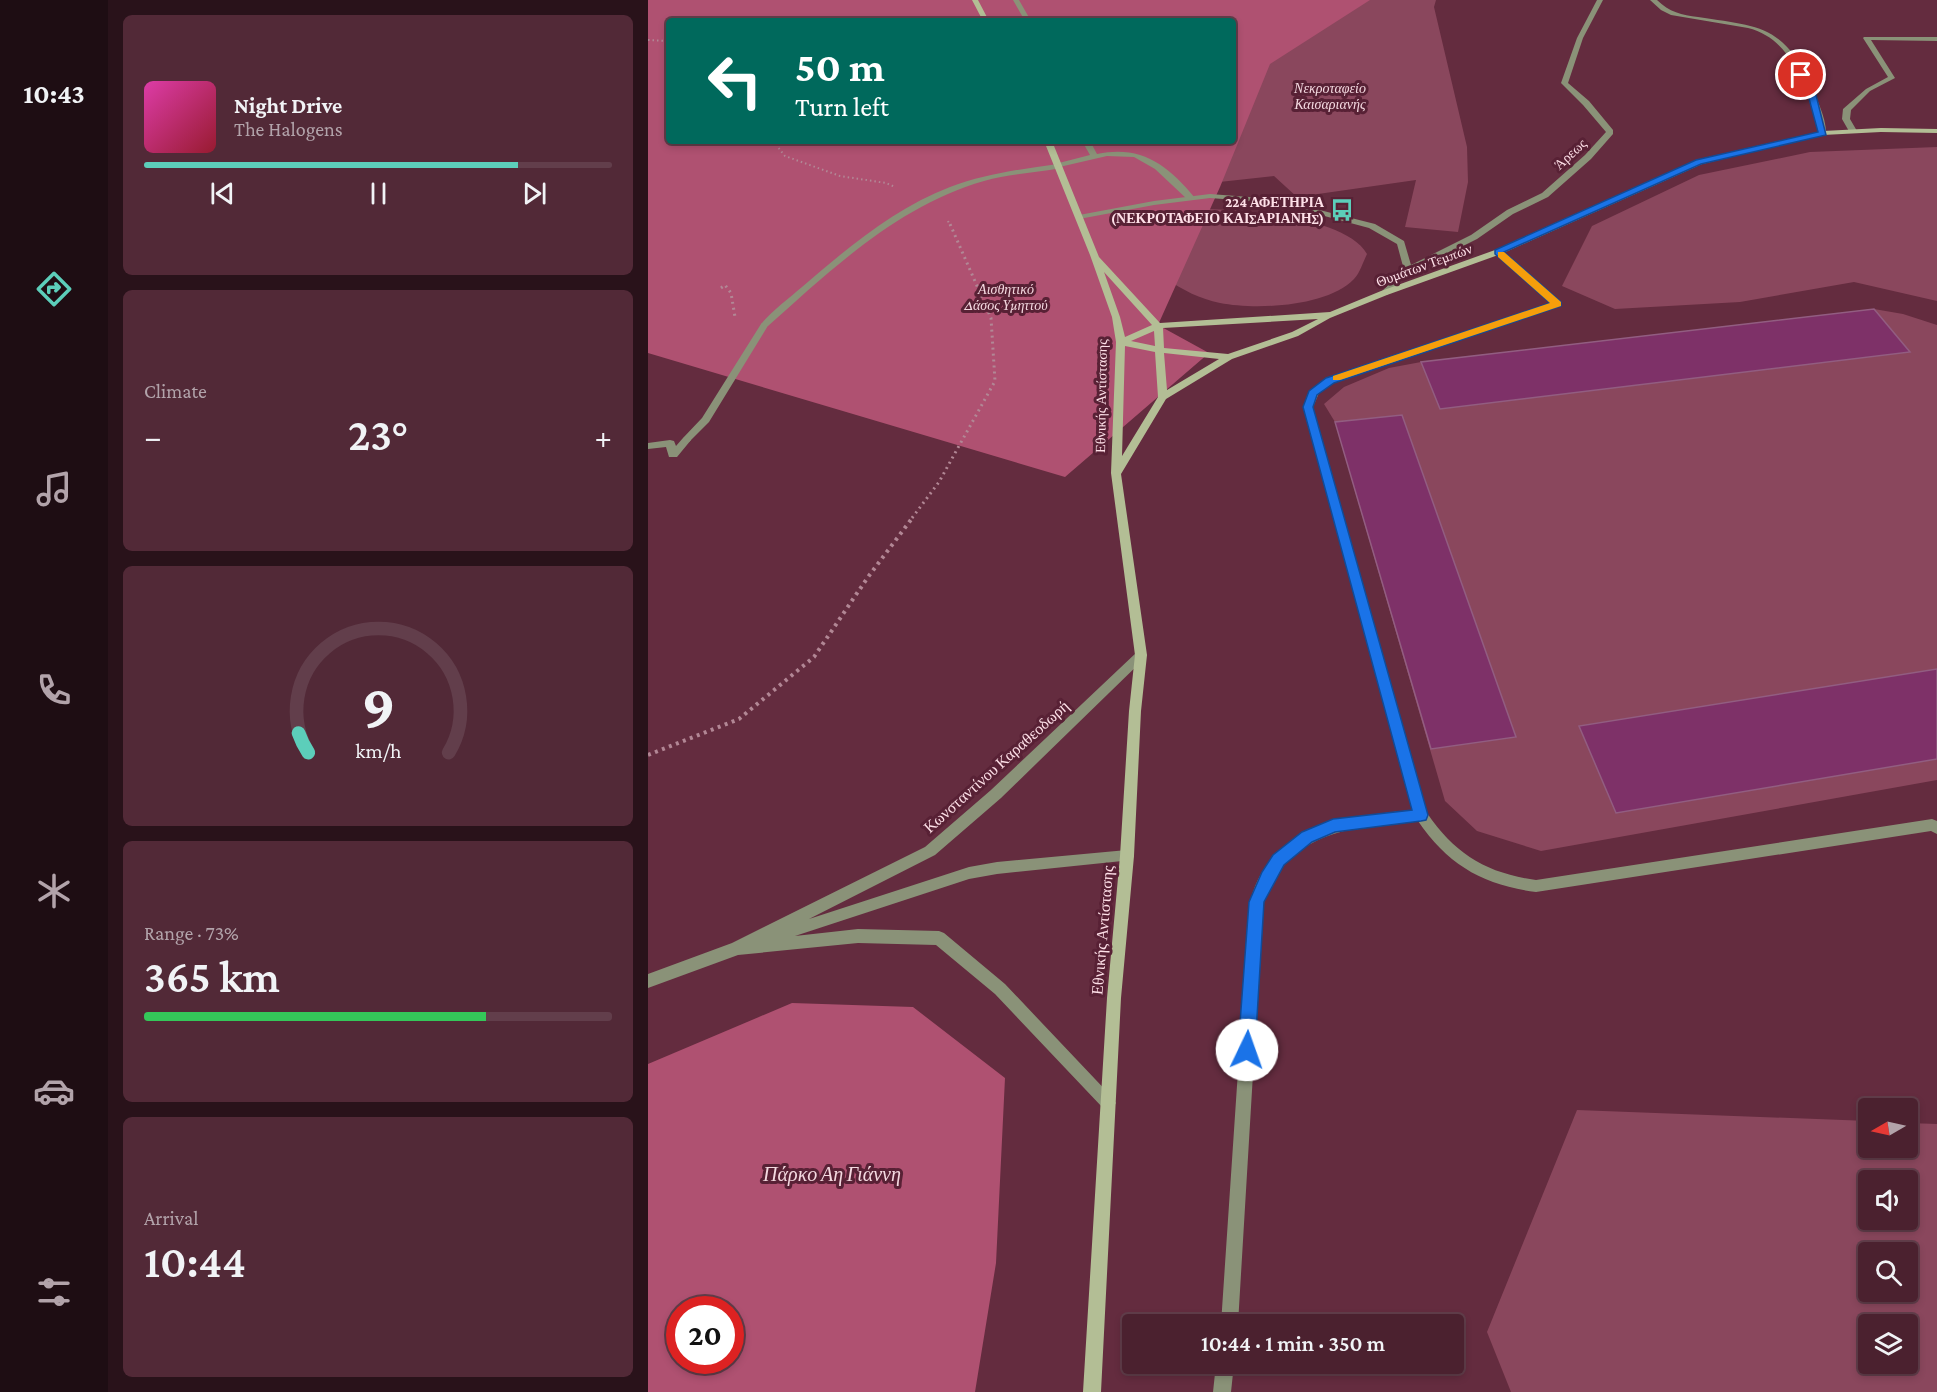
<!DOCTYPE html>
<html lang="en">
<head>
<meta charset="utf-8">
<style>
	body { margin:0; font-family:"Crimson Pro",serif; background:#522937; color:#f1f3f6; height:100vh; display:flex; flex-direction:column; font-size:22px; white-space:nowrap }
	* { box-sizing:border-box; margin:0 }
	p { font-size:20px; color:#b2a3aa }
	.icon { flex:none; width:33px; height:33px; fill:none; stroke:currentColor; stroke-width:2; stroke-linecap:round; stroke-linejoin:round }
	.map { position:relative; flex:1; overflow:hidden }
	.panel { display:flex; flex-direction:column; gap:15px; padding:15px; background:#29121a; width:540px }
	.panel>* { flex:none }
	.banner { position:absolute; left:18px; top:18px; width:570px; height:126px; border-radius:6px; box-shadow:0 3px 9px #0003,0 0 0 2px #623e4b; background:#00695c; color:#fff; overflow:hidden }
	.needle { width:39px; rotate:261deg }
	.fabs { position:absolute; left:1210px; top:1098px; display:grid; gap:12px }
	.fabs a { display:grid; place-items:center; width:60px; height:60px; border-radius:6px; background:#4b212f; box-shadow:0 3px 9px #0003,0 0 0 2px #623e4b; font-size:30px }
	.speed { position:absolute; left:18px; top:1296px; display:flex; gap:12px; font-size:30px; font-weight:700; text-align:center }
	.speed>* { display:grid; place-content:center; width:78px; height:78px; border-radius:50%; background:#4b212f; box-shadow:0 3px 9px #0003,0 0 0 2px #623e4b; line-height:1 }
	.speed .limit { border:9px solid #d22; background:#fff; color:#111 }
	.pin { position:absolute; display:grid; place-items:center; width:51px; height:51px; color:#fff; margin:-26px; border:3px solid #fff; border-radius:50%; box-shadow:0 2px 6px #0007 }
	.me { position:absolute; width:66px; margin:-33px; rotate:3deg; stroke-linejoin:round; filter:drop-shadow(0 0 4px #0008) }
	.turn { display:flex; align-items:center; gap:21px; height:126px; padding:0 30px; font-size:27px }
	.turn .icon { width:78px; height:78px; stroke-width:2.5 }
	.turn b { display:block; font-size:42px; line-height:51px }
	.big { font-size:45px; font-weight:600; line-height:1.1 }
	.panel .tile { flex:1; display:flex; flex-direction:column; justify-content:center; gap:9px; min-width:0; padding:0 21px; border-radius:9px; background:#522937 }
	.panel .dial { align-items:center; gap:0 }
	.dial svg { height:156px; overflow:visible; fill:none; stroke:#623e4b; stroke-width:7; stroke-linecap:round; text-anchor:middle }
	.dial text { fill:#f1f3f6; stroke:none }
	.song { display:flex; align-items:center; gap:18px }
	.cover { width:72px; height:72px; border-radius:9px; background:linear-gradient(135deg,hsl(320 70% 55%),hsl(350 70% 35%)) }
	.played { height:6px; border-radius:3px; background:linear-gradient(90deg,#5cceba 80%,#623e4b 80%) }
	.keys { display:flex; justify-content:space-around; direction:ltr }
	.heat { display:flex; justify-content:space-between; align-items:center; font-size:33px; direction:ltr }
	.charge { height:9px; border-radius:4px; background:linear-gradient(90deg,#34c759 73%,#623e4b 0) }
	.trip { position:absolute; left:474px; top:1314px; width:342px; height:60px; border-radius:6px; background:#4b212f; box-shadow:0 3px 9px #0003,0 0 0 2px #623e4b; font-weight:600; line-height:60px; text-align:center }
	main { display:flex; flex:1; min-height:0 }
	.tab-bar { display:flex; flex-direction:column; width:108px; justify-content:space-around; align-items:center; background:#1e0d13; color:#b2a3aa }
	.tab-bar .icon { width:42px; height:42px }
	.tab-bar .current { color:#5cceba }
	.tab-bar b { font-size:27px; color:#f1f3f6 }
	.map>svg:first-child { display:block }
</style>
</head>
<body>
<main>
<nav class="tab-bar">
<b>10:43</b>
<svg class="icon current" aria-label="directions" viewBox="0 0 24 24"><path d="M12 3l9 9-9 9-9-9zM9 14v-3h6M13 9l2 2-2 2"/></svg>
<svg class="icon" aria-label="music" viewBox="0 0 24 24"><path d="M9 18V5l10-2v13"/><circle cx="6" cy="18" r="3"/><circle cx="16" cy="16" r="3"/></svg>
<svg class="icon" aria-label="phone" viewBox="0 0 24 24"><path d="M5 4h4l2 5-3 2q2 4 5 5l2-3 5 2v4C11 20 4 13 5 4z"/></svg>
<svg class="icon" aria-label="climate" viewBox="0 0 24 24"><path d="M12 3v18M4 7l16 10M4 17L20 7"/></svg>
<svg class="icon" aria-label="car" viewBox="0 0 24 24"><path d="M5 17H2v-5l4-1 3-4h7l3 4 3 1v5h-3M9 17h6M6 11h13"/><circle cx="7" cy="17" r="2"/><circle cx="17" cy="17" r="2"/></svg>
<svg class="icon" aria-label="filters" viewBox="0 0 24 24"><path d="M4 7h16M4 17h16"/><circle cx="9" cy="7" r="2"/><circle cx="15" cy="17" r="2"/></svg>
</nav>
<section class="panel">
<div class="tile">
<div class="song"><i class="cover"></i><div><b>Night Drive</b><p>The Halogens</p></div></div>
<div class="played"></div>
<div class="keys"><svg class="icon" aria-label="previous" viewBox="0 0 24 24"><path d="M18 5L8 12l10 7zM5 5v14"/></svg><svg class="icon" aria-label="pause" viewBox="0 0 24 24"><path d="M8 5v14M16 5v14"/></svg><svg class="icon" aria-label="next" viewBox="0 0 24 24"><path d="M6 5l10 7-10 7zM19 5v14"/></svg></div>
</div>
<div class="tile"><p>Climate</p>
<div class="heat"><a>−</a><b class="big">23°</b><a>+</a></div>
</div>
<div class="tile dial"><svg viewBox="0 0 100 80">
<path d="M14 69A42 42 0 1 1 86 69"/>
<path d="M14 69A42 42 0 0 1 9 59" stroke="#5cceba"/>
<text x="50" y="56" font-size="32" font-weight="700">9</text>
<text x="50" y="72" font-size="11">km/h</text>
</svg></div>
<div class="tile"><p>Range · 73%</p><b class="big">365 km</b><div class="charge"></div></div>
<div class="tile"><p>Arrival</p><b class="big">10:44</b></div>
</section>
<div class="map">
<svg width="1289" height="1392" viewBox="0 0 1289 1392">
	<rect width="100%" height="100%" fill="#642c3f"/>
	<!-- green -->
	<path fill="#8a475d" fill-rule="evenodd" d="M 397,0 L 788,0 L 786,7 L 819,147 L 820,182 L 810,232 L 757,227 L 768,180 L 649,197 L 626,176 L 553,184 L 585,141 L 585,21 Z
		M 1289,147 L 1289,301 L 1206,282 L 1092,302 L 967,309 L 914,286 L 944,226 L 1051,175 L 1162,152 Z
		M 558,209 C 598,210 698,217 719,254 C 715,262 712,273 706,279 C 679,307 608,310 572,303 C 552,299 535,290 518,279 Z
		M 1226,309 L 1255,314 L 1289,325 L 1289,780 L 893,851 L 829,831 L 797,801 L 687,422 L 676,404 L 696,387 L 741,368 L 773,362 Z
		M 929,1110 L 1221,1121 L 1221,1148 L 1260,1148 L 1260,1123 L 1289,1124 L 1289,1392 L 863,1392 L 839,1332 ZM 1260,1180 L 1260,1220 L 1221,1220 L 1221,1180 ZM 1260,1252 L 1260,1292 L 1221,1292 L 1221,1252 ZM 1260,1324 L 1260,1364 L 1221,1364 L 1221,1324 Z"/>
	<!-- forest -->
	<path fill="#af5171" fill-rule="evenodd" d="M 0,0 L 722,0 L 622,64 L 572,187 L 510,325 L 561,353 L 417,477 L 0,353 ZM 21,21 L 585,21 L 585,141 L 21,141 Z
		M 144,1003 L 265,1007 L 357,1078 L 348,1263 L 327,1392 L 0,1392 L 0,1064 ZM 32,1310 L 82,1310 L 82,1360 L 32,1360 Z"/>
	<!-- building -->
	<path fill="#7e3168" stroke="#925d81" stroke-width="1.5" d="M 1226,309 L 1262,352 L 792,409 L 773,362 Z
		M 754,415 L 868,737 L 783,749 L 687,422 Z
		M 1289,669 L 1289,759 L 968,813 L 931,726 Z"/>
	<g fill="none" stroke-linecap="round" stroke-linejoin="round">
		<!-- path-far2 -->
		<path stroke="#b28795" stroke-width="2" stroke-dasharray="1.5 3" stroke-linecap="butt" d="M 0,40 L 21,41
			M 125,141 L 137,156 L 192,176 L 238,183 L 247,187
			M 300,221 L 302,226"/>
		<!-- path-far1 -->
		<path stroke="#b28795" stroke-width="3" stroke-dasharray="2 4" stroke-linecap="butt" d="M 73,288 L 77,285 L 83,293 L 87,317
			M 264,518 L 291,482 L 347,381 L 343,318 L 302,224"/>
		<!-- path -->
		<path stroke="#b28795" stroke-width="4" stroke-dasharray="3 4.5" stroke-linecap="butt" d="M 0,755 L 91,719 L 166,657 L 220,577 L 265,517"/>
		<!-- service -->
		<path fill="#8a9278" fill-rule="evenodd" d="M 949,0 L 955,0 L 935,38 L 920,83 L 941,101 L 965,130 L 965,134 L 943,159 L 900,197 L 865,214 L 829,239 L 763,272 L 739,295 L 732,293 L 756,270 L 749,244 L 721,228 L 628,203 L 562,198 L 506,205 L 431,219 L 427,217 L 431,215 L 506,201 L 562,194 L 628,199 L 727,224 L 756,241 L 763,265 L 823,235 L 859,210 L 894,193 L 937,155 L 958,132 L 935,105 L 913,83 L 929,38 Z
			M 1002,0 L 1009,0 C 1021,12 1034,15 1050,17 C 1107,26 1135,24 1161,82 C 1168,97 1179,119 1178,135 L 1171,133 C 1160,94 1146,39 1100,28 L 1023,15 L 1013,10 Z
			M 1216,37 L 1289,37 L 1289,41 L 1223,40 L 1247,78 L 1222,91 L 1203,110 L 1202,119 L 1209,131 L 1205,133 L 1202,133 L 1194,119 L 1195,109 L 1218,89 L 1240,77 L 1215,38 Z
			M 847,250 L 853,250 L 912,302 L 912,306 L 685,382 L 671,393 L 665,407 L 779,813 C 807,854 838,873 888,880 L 1284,819 L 1289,821 L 1289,834 L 1283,831 L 888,892 C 835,885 800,865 770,821 C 719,826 667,827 633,869 C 624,880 618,893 615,907 L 590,1324 L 573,1324 L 601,907 C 618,825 696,817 765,810 L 655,407 L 664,389 L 679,378 L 903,303 L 847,254 Z
			M 117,321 L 121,324 L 61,422 L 41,442 L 35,442 L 35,438 L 54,418 L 113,324 Z
			M 568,1364 L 586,1364 L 583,1392 L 565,1392 Z"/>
		<!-- pedestrian -->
		<path fill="#8a9278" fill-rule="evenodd" d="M 365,0 L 371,0 L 383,21 L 377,21 Z
			M 434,141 L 442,141 L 449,154 C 493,145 519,164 547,198 L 540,200 L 507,169 L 486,157 L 459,156 L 407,168 L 407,164 L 442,155 Z
			M 38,437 L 43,440 L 29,457 L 21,457 L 18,447 L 0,449 L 0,443 L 22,440 L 26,441 L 28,446 L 35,438 Z"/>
		<!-- minor -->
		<path fill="#8a9278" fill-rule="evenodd" d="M 410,164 L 414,166 L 413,168 C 387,173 361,174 336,181 C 251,205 184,269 120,326 L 114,326 L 113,324 C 125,310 140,299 154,287 C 198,249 247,208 302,187 C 337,174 373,169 410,164 Z
			M 493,650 L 499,655 L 497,658 L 353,798 L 287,855 L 161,919 L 321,867 L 349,862 L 479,850 L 484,852 L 486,856 L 484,860 L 349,874 L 321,879 L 147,936 L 210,929 L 291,931 L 296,933 L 357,984 L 465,1098 L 468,1103 L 465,1108 L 460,1111 L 455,1108 L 347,994 L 288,945 L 210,943 L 90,955 L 0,988 L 0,974 L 84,943 L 277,847 L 343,790 L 489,652 Z"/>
		<!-- secondary -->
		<path fill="#b3be95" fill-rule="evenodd" d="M 324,0 L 330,0 L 341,21 L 335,21 Z
			M 1233,128 L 1289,129 L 1289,133 L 1233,132 L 1175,135 L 1054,164 L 853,254 L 739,295 L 682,318 L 650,336 L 584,359 L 518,399 L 473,474 L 499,655 L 493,711 L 486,856 L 473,998 L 453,1392 L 435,1392 L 459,998 L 472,856 L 481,711 L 487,655 L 463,473 L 468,342 L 464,317 L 442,255 L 396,141 L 404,141 L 451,257 L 512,323 L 682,312 L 733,291 L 847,250 L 1048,160 L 1175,131 ZM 456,272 L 504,325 L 477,337 L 472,317 ZM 670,319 L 644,332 L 580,354 L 516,348 L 515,328 ZM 506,331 L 507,346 L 483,341 ZM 477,346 L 507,352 L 510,397 L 474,456 ZM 516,353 L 571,359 L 519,390 Z"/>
	</g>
	<!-- route -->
	<path fill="#1a73e8" stroke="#114b97" stroke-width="1.5" d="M 1153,73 L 1156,73 L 1167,91 L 1178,135 L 1053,164 L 856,252 L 913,302 L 913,306 L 686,383 L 669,395 L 665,407 L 780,815 L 778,820 L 773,821 L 687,832 L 664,842 L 636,865 L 616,902 L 607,1050 L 605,1056 L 599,1058 L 593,1056 L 590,1050 L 601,902 L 614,872 L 625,855 L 654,832 L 685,819 L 764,810 L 655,407 L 661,391 L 678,378 L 902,303 L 847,254 L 847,250 L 1048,160 L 1170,132 L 1159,91 L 1149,75 Z"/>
	<!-- slow -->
	<path fill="#f59e0b" d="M 850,252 L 856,252 L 913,302 L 913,306 L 692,380 L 685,380 L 685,376 L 902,303 L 850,257 Z"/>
	<!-- icons -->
	<defs>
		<g id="bus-bare" transform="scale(1.8)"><path d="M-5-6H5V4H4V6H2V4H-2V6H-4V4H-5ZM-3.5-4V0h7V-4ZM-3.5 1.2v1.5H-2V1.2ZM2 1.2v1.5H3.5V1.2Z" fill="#5cceba" stroke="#582135" stroke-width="2.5" paint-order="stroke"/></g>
	</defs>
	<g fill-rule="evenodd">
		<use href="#bus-bare" x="694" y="210"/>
	</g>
	<g text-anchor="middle" stroke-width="6" stroke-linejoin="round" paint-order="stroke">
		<!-- far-park labels -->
		<g font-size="14" font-style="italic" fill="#f4d9e0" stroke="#582135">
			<text x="682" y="93">Νεκροταφείο<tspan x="682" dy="16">Καισαριανής</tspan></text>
			<text x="358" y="294">Αισθητικό<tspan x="358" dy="16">Δάσος Υμηττού</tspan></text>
		</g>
		<!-- far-street labels -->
		<g font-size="14" fill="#fee0e8" stroke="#582135">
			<text transform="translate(922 154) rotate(-43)" y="5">Άρεως</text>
			<text transform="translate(776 265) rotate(-20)" y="5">Θυμάτων Τεμπών</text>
			<text transform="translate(453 396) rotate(-89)" y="5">Εθνικής Αντίστασης</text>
		</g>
		<!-- far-poi labels -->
		<g font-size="14" font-weight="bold" fill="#fee0e8" stroke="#582135" text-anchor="end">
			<text x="676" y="207">224 ΑΦΕΤΗΡΙΑ<tspan x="676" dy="16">(ΝΕΚΡΟΤΑΦΕΙΟ ΚΑΙΣΑΡΙΑΝΗΣ)</tspan></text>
		</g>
		<!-- street labels -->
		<g font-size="16" fill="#fee0e8" stroke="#582135">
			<text transform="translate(348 766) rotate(-42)" y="6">Κωνσταντίνου Καραθεοδωρή</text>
			<text transform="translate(454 930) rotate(-85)" y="6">Εθνικής Αντίστασης</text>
		</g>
		<!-- near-park labels -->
		<g font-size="20" font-style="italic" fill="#f4d9e0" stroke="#582135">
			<text x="184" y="1181">Πάρκο Αη Γιάννη</text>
		</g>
	</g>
</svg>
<div class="fabs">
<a><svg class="needle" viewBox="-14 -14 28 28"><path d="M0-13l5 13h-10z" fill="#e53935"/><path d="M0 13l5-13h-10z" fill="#b2a3aa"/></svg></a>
<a><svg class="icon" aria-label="sound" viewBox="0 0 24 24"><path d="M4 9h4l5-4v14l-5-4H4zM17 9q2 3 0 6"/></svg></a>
<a><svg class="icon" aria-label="search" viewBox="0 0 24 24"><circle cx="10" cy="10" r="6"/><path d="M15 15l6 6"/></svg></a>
<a><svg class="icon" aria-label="layers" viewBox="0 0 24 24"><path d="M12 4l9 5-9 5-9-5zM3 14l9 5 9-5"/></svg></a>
</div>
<div class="speed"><div class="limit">20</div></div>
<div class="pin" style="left:1153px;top:75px;background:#d93025"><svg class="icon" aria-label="arrive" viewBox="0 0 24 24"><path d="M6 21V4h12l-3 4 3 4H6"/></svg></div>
<svg class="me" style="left:599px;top:1050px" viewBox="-20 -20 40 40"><circle r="19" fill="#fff"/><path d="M0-13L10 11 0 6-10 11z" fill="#1a73e8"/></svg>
<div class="trip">10:44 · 1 min · 350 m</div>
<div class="banner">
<div class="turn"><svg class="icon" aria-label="left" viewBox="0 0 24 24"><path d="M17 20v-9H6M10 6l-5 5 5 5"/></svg><div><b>50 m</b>Turn left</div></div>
</div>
</div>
</main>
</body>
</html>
